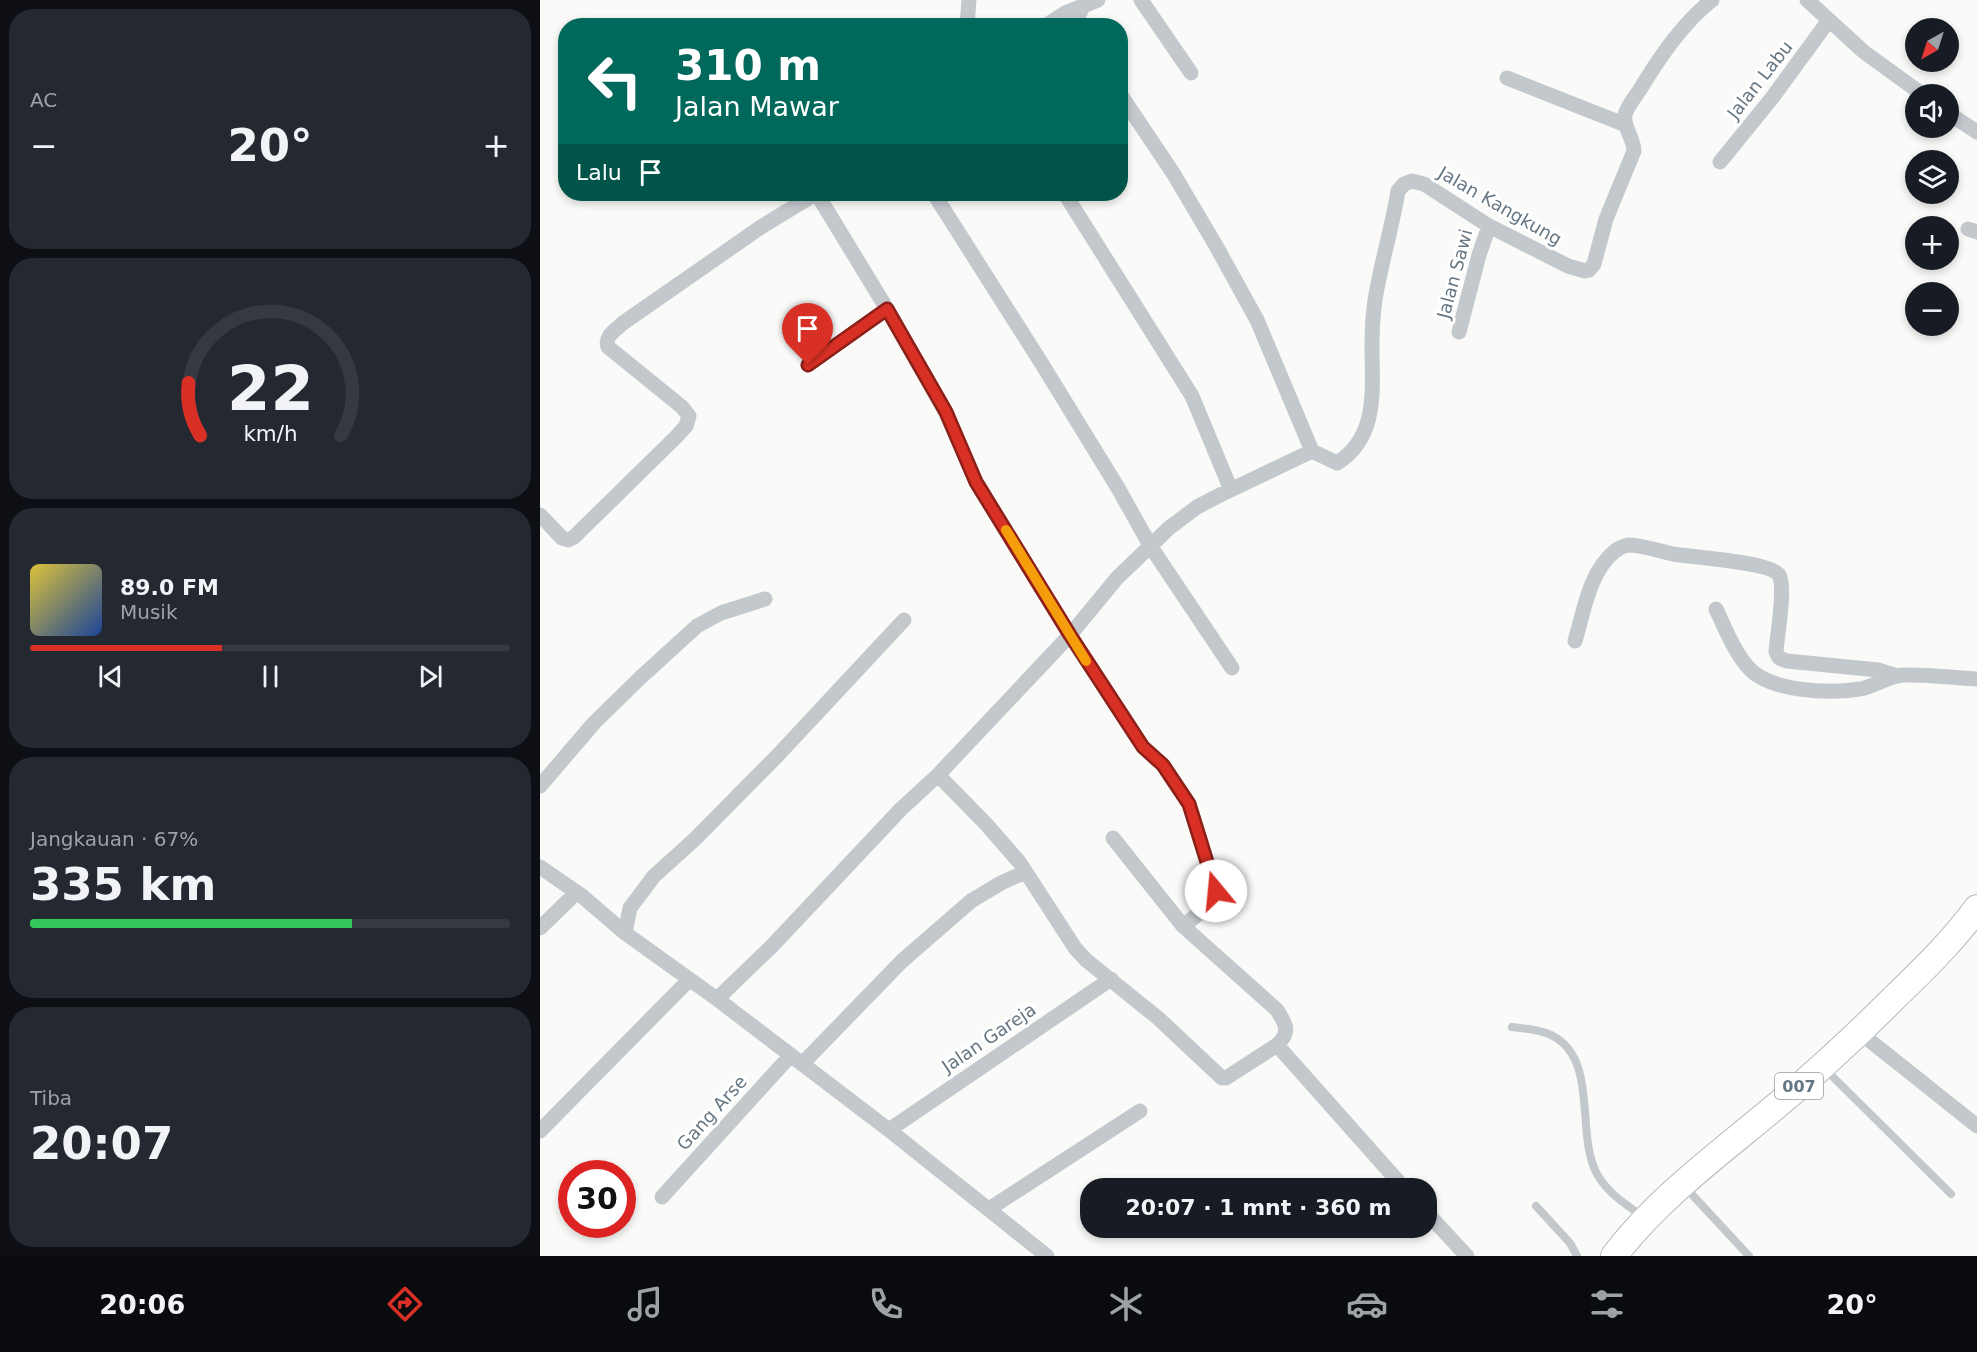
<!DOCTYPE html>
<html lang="id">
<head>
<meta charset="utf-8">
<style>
	body { margin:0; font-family:"DejaVu Sans",sans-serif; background:#242831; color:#f1f3f6; height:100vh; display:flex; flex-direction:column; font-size:22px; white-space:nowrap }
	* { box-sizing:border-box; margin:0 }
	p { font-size:20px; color:#9ea1a6 }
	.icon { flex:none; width:33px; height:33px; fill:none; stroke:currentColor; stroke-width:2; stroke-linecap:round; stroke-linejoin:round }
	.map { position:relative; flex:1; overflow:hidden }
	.sheet { display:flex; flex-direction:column; gap:9px; padding:9px; background:#0d0f14; width:540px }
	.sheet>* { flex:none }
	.guide { position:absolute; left:18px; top:18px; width:570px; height:183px; border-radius:24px; box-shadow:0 3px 9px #0003; background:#00695c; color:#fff; overflow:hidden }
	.needle { width:39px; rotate:219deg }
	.buttons { position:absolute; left:1365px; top:18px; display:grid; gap:12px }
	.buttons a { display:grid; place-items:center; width:54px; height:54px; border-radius:50%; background:#171b24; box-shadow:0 3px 9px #0003; font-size:30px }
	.speed { position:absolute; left:18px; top:1160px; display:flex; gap:12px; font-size:30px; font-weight:700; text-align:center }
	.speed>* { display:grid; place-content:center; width:78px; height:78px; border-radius:50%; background:#171b24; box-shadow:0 3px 9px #0003; line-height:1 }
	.speed .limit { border:9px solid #d22; background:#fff; color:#111 }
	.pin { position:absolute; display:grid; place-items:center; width:51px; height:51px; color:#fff; margin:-62px -26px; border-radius:50% 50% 50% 0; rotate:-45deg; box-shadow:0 0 6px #0007 }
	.pin .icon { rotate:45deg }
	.me { position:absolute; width:66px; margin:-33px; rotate:343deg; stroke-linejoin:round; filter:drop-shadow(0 0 4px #0008) }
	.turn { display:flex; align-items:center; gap:21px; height:126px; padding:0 18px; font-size:27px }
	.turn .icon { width:78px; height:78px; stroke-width:2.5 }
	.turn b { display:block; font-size:42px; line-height:51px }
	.then { display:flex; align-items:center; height:57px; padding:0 18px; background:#0003; gap:12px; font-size:22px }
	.big { font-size:45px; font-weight:700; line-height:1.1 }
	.sheet .card { flex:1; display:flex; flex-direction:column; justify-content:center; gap:9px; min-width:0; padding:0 21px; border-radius:24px; background:#242831 }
	.sheet .dial { align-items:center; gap:0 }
	.dial svg { height:156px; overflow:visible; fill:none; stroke:#363941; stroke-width:7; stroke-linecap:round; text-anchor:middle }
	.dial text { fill:#f1f3f6; stroke:none }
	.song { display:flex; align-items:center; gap:18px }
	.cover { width:72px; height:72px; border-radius:9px; background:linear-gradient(135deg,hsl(50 70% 55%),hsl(220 70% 35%)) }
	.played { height:6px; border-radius:3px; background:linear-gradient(90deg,#d93025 40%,#363941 40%) }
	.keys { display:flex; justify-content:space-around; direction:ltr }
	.heat { display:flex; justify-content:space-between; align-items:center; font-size:33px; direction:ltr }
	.charge { height:9px; border-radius:4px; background:linear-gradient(90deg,#34c759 67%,#363941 0) }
	.trip { position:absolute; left:540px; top:1178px; width:357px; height:60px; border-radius:24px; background:#171b24; box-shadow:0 3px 9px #0003; font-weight:700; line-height:60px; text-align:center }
	.tabs { display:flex; height:96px; justify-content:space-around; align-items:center; background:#090b0e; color:#9ea1a6 }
	.tabs .icon { width:42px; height:42px }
	.tabs .on { color:#d93025 }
	.tabs b { font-size:27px; color:#f1f3f6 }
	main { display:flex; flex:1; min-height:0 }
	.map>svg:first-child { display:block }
</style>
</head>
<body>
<main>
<section class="sheet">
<div class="card"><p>AC</p>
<div class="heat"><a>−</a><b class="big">20°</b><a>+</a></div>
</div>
<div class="card dial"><svg viewBox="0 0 100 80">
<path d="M14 69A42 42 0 1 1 86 69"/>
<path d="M14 69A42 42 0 0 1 8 42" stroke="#d93025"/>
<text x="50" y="56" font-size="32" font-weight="700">22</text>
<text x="50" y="72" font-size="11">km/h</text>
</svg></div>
<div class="card">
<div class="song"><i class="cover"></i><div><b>89.0 FM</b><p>Musik</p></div></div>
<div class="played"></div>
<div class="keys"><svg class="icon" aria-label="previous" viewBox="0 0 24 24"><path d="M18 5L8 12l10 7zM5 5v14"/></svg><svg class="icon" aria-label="pause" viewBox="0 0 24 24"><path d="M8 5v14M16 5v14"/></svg><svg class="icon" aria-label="next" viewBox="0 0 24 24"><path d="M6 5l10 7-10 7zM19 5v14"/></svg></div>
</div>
<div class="card"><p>Jangkauan · 67%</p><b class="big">335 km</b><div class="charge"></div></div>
<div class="card"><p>Tiba</p><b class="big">20:07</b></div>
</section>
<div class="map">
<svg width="1437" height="1256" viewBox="0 0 1437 1256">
	<rect width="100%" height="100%" fill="#fafaf8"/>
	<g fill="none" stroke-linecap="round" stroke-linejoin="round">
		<!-- trunk casing -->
		<g stroke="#b4b9bd" stroke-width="28">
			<path id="trunk" d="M 1074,1256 C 1119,1197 1179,1154 1235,1107 C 1276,1073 1315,1037 1353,999 C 1383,970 1412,942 1437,908"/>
		</g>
		<!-- service -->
		<path stroke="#c3c8cc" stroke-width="8" d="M 972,1027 C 985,1029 1001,1029 1013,1036 C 1058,1060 1036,1132 1056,1172 C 1066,1192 1084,1203 1102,1216
			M 1284,1068 L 1411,1194
			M 1145,1187 L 1209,1256
			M 996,1206 L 1030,1243 L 1037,1256"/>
		<!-- minor -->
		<path stroke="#c3c8cc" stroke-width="15" d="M 601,0 L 651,73
			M 1267,0 L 1324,52 L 1382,94
			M 427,26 L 429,0
			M 505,26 L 525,13 L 558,0
			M 538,26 L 537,18 L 544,5
			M 967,78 L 1086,125
			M 580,94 L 633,173 L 675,244 L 717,320 L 772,451
			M 1408,113 L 1437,132
			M 1180,162 L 1232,98 L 1289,20
			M 277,194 L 347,309 L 406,413 L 436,482 L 530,635 L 603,747 L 623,765 L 649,804 L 676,891 L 662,911 L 643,926 L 737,1010 C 746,1024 751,1032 737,1045
			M 394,194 L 502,364 L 578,488 L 611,547 L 692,668
			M 525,194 L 652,396 L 691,490
			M 1428,229 L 1437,232
			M 919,332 L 939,255 L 949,226
			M 268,365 L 347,309
			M 772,451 L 797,463 C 839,437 832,388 832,346 C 832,331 833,314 835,300 C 841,263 852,228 858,191 L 864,184 L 872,181 L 884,184 L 949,226 L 1028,266 L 1045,271 L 1049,270 L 1054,264 L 1066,219 L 1094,151 C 1094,139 1083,127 1085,115 C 1087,107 1094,98 1099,91 C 1119,58 1142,24 1172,0
			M 0,515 L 22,538 L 28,540 L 34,537 L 137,436 L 146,426 L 149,416 L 142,407 L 68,347 C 64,336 76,330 83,323 L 221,227 L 275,194
			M 1176,609 C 1185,628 1193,649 1207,666 C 1228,692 1289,694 1320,689 C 1335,686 1348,676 1363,675 C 1388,674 1413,678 1437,679
			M 1035,641 C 1044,611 1049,572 1075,551 C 1079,548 1083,546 1088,545 C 1103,545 1118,551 1133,554 C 1151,557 1231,562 1239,575 C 1246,587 1237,636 1236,652 L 1239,658 L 1247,661 L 1338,670 L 1357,676
			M 398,775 L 447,825 L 480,863 L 535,948 L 546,960 L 618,1018 L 682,1078 L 686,1078 L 737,1045 L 864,1188
			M 0,786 L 54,723 L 100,678 L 157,626 L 181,613 L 225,599
			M 573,838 L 643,926
			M 0,867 L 42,896 L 85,933 L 177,999 L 349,1130 L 507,1256
			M 0,928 L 36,893
			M 85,933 L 90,908 L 114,876 L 155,839 L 238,755 L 364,620
			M 177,999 L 232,946 L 361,809 L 398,775 L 530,635 L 577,578 L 629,528 L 657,507 L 680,495 L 772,451
			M 1319,1032 L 1437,1126
			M 262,1064 L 362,961 L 431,901 L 461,883 L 485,872
			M 349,1130 L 571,979
			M 0,1131 L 149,980
			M 122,1197 L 251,1055
			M 449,1209 L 600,1111
			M 886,1212 L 927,1256"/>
		<!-- trunk -->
		<use href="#trunk" stroke="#fff" stroke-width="26"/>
	</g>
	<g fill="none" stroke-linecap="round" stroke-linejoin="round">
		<!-- route casing -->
		<g stroke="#8d1f18" stroke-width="15">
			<path id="route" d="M 268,365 L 347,309 L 406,412 L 436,482 L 530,635 L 603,747 L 623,765 L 649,804 L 676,891"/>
		</g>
		<!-- route -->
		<use href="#route" stroke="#d93025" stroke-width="10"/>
		<!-- slow -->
		<path stroke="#f59e0b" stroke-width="10" d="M 466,530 L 546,661"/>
	</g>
	<g text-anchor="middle" stroke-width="6" stroke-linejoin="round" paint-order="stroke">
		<!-- shield labels -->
		<rect fill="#fff" stroke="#939fa8" stroke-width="1.5" x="1235" y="1073" width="48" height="26" rx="4.5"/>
		<g font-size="16" font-weight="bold" fill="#657683">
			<text x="1259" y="1092">007</text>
		</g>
		<!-- street labels -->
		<g font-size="18" fill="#657683" stroke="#fff">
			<text transform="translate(1220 80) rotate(-52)" y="6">Jalan Labu</text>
			<text transform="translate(960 206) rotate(30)" y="6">Jalan Kangkung</text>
			<text transform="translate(915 274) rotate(-75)" y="6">Jalan Sawi</text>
			<text transform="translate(449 1038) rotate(-34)" y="6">Jalan Gareja</text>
			<text transform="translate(172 1113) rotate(-48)" y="6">Gang Arse</text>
		</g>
	</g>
</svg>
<div class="buttons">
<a><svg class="needle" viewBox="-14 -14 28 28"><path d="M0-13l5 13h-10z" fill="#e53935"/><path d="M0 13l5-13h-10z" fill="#9ea1a6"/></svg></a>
<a><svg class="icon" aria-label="sound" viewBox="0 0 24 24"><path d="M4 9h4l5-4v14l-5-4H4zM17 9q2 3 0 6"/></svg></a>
<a><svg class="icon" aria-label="layers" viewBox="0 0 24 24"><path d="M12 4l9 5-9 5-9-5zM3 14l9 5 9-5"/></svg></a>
<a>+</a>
<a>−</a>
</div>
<div class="speed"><div class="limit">30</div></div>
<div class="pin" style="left:268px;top:365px;background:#d93025"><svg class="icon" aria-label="arrive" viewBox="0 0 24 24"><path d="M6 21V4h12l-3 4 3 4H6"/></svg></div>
<svg class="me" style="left:676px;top:891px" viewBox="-20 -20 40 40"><circle r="19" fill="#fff"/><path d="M0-13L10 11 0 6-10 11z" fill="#d93025"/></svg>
<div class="trip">20:07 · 1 mnt · 360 m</div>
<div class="guide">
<div class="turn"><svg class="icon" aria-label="left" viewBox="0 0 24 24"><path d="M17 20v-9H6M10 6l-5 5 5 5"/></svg><div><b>310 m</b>Jalan Mawar</div></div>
<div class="then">Lalu<svg class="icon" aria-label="arrive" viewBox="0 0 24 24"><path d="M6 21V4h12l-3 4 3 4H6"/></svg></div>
</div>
</div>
</main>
<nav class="tabs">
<b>20:06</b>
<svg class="icon on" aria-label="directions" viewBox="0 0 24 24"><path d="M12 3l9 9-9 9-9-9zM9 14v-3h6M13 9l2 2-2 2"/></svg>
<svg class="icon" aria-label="music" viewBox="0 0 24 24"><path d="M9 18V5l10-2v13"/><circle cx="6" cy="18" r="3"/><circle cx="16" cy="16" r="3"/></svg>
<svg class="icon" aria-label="phone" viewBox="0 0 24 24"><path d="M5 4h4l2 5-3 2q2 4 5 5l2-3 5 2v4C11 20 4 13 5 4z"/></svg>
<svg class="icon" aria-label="climate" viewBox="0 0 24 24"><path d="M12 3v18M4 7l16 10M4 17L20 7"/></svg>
<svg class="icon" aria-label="car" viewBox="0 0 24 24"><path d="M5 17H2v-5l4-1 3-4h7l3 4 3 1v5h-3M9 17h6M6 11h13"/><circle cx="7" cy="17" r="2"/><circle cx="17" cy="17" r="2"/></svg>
<svg class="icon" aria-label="filters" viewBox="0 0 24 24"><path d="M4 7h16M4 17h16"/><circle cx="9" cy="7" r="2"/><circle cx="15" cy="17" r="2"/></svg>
<b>20°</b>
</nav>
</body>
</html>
